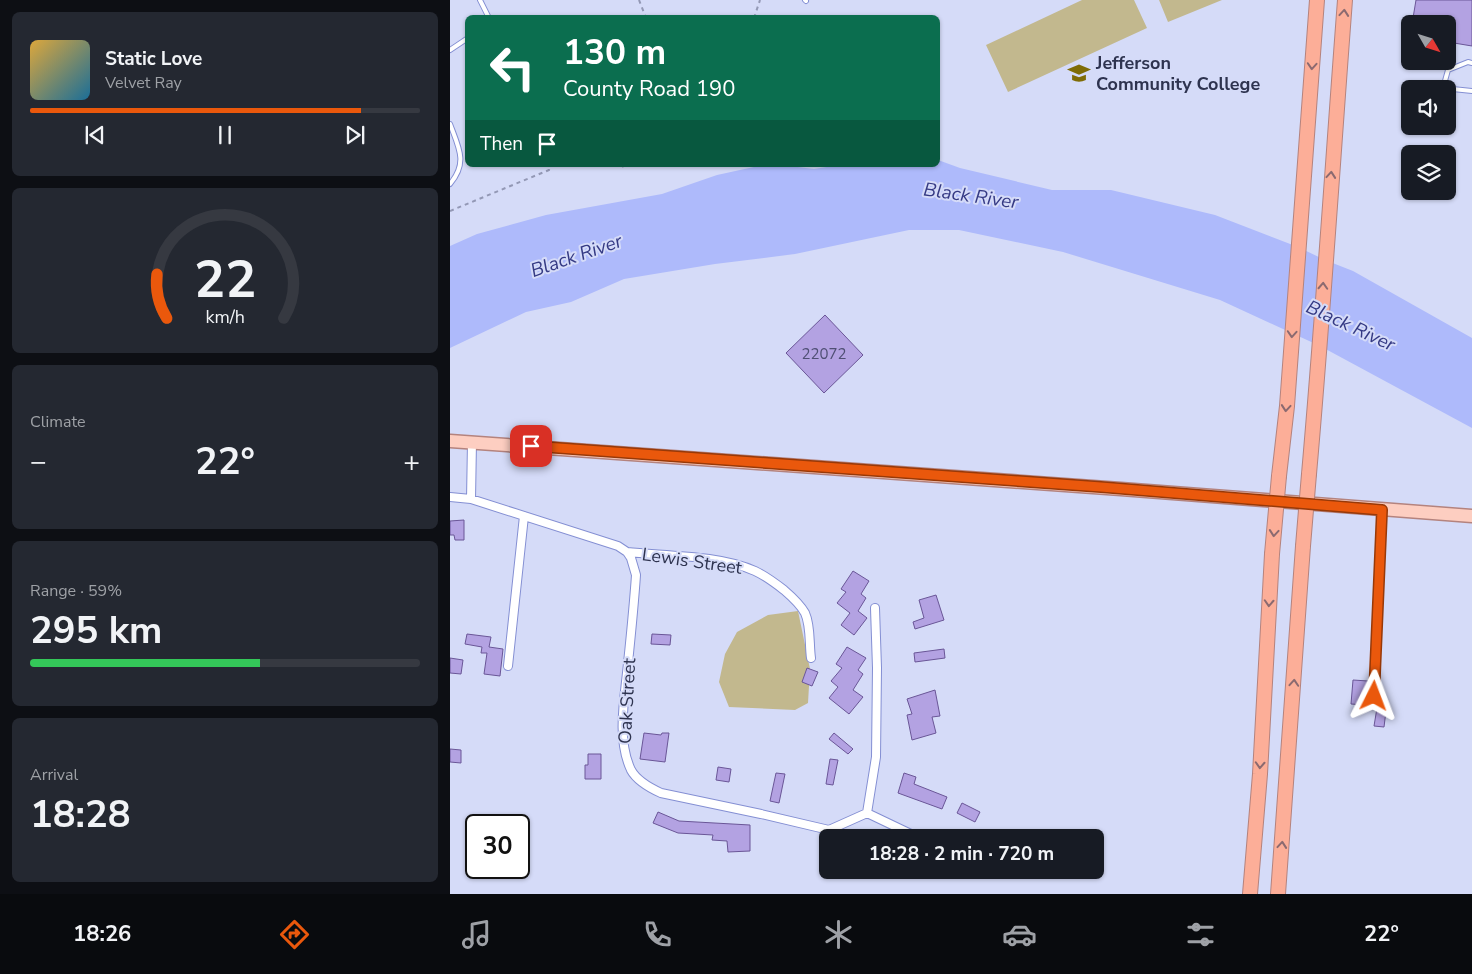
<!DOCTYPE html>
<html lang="en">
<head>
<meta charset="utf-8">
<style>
	body { margin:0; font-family:"Nunito Sans",sans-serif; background:#242831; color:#f1f3f6; height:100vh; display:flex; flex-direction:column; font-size:19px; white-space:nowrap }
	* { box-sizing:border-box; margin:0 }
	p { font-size:16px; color:#9ea1a6 }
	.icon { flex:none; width:28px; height:28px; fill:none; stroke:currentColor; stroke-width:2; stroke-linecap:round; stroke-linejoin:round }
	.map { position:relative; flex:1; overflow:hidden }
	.sheet { display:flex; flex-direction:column; gap:12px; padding:12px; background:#0d0f14; width:450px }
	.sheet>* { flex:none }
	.banner { position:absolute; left:15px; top:15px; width:475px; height:152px; border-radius:8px; box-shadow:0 1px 4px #0004; background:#0b6e4f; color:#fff; overflow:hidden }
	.needle { width:32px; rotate:129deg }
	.tools { position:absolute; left:951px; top:15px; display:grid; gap:10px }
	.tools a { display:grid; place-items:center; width:55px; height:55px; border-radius:8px; background:#171b24; box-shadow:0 1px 4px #0004; font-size:25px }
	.speed { position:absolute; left:15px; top:814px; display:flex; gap:10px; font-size:25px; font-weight:700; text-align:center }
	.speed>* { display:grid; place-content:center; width:65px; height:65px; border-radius:50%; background:#171b24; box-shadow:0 1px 4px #0004; line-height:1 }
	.speed .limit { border:2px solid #111; border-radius:8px; background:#fff; color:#111 }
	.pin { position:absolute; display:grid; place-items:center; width:42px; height:42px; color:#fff; margin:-21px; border-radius:10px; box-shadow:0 2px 8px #0006 }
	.me { position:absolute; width:55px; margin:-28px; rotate:3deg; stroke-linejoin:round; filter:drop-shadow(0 0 4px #0008) }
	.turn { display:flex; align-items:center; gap:18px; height:105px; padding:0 15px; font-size:22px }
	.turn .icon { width:65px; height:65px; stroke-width:2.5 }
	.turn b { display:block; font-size:35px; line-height:42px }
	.then { display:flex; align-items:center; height:48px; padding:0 15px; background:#0003; gap:10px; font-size:19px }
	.big { font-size:38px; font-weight:700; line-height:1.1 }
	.sheet .widget { flex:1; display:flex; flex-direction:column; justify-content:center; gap:8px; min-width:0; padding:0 18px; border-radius:8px; background:#242831 }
	.sheet .dial { align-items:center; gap:0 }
	.dial svg { height:130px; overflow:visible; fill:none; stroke:#363941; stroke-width:7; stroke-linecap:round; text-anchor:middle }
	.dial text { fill:#f1f3f6; stroke:none }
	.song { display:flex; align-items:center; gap:15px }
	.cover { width:60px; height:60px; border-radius:8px; background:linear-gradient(135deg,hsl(40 70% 55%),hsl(200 70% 35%)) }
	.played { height:5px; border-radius:2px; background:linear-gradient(90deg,#ea580c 85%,#363941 85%) }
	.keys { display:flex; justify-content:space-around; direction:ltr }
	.heat { display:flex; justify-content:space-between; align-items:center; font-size:28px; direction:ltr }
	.charge { height:8px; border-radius:4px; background:linear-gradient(90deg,#34c759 59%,#363941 0) }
	.trip { position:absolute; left:369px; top:829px; width:285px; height:50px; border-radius:8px; background:#171b24; box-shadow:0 1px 4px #0004; font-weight:700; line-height:50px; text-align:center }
	.tabs { display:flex; height:80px; justify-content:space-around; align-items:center; background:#090b0e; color:#9ea1a6 }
	.tabs .icon { width:35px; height:35px }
	.tabs .active { color:#ea580c }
	.tabs b { font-size:22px; color:#f1f3f6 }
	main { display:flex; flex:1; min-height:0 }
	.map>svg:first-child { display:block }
</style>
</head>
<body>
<main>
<section class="sheet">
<div class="widget">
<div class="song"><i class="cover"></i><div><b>Static Love</b><p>Velvet Ray</p></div></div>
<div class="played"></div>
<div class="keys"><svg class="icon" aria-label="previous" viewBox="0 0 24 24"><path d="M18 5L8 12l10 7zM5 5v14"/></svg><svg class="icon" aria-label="pause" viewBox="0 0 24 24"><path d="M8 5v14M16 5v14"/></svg><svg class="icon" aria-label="next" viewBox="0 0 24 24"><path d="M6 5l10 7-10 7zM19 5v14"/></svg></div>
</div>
<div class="widget dial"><svg viewBox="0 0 100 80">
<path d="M14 69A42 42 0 1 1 86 69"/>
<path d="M14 69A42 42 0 0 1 8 42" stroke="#ea580c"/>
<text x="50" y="56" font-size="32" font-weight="700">22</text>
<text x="50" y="72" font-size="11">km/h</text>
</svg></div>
<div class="widget"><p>Climate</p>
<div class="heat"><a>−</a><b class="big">22°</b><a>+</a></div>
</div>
<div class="widget"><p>Range · 59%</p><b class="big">295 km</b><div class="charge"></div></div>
<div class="widget"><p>Arrival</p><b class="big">18:28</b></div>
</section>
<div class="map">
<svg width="1022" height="894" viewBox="0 0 1022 894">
	<rect width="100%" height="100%" fill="#d5dbf8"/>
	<!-- green -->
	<path fill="#c2b88e" d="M 632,0 L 684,0 L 697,28 L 558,92 L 536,45 Z
		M 709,0 L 772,0 L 718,22 Z
		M 348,611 L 360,669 L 358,703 L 345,710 L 279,707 L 269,682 L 275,654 L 287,632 L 318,615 Z"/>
	<!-- water -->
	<path fill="#aebafb" d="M 488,160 L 510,168 L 602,190 L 661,190 L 765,215 L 848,247 L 875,260 L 903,271 L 1022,338 L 1022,428 L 870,346 L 770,300 L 613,252 L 509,230 L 459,230 L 345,254 L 265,264 L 174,279 L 121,302 L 76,312 L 0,348 L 0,246 L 27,234 L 96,215 L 212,194 L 267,175 L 313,165 L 332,165 L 364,169 L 389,165 L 488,165 Z"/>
	<!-- building -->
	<path fill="#b3a2e2" stroke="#6a5697" d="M 966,0 L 1022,0 L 1022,46 L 998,42 L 998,24 L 962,24 Z
		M 375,315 L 413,355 L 374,393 L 336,353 Z
		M 14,520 L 14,540 L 5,540 L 4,535 L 0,535 L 0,521 Z
		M 403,571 L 419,581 L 411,594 L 416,598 L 408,611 L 417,618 L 404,635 L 391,625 L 400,613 L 387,603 L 396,592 L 391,589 Z
		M 486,595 L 494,620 L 465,629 L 463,622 L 474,618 L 469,600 Z
		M 17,634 L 41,637 L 39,647 L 53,649 L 50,676 L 34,674 L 37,653 L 31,653 L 32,647 L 15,644 Z
		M 202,634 L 221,635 L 220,645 L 201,644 Z
		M 397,647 L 416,658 L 408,670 L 413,674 L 403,690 L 413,697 L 399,714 L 379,698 L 388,687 L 381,681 L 392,668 L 386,664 Z
		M 494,649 L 495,658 L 465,662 L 464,653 Z
		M 0,658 L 13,660 L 11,674 L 0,673 Z
		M 357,668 L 368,672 L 362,686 L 352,682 Z
		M 903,680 L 918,681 L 916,705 L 901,704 Z
		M 485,690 L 490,716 L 482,717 L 486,733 L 462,740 L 457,715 L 462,714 L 457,699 Z
		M 928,702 L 937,703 L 934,727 L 924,726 Z
		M 194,733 L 211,735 L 212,733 L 219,733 L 215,762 L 190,759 Z
		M 384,733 L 403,749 L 398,754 L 379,739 Z
		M 0,749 L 11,750 L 11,763 L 0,762 Z
		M 138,754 L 151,754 L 151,779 L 135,779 L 135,765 L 138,765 Z
		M 380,759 L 388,760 L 383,785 L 376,784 Z
		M 268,767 L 281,769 L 279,782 L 266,780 Z
		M 326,773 L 335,774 L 329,803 L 320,801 Z
		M 454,773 L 466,777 L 464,784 L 497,797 L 492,809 L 448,793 Z
		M 512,803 L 530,812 L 525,822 L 507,813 Z
		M 208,812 L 229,821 L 300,825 L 300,851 L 278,852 L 277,841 L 262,840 L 263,835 L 228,833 L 203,823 Z"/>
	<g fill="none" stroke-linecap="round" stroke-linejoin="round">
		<!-- service casing -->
		<g stroke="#848fd3" stroke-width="6">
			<path id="service" d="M 30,0 L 39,18
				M 355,0 L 356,1
				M 0,50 L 18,38
				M 1022,63 L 1018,62 L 998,70 L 993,88 L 1022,91
				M 0,124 C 9,148 18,163 0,184"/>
		</g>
		<!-- minor casing -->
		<g stroke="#848fd3" stroke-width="10">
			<path id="minor" d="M 0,497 L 21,499 L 168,546 L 177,552 C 216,556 270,555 305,571 C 316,576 325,583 334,590 C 341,596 350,604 355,613 C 361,626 359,644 361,658
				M 21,499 L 22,442
				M 177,552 L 181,558 L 186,575 C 184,604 181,634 178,663 C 175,697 166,738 181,770 C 187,781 200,788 211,793 L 311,814 L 379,830 L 417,813 L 426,757 L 427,668 L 425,608
				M 58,666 L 74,516
				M 924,696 L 932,510
				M 417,813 L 461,834"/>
		</g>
		<!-- primary casing -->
		<g stroke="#b4837e" stroke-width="15">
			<path id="primary" d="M 0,441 L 671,489 L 1022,516"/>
		</g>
		<!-- motorway casing -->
		<g stroke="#b4837e" stroke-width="16">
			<path id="motorway" d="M 859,474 C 873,316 883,158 895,0
				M 829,476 L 837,406 L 867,0
				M 800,894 L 810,774 L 822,554
				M 828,894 L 853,546"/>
		</g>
		<!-- path -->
		<path stroke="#9398b5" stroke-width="2" stroke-dasharray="4 4" stroke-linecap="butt" d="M 189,0 L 196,18
			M 304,18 L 310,0
			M 170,165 L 174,167 L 182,165
			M 0,211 L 99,170 L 100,165"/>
		<!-- service -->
		<use href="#service" stroke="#fff" stroke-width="4"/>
		<!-- minor -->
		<use href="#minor" stroke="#fff" stroke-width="8"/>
		<!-- primary -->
		<use href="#primary" stroke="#fdcec1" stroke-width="12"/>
		<!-- motorway -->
		<use href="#motorway" stroke="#fcae98" stroke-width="14"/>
		<!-- motorway-bridge casing -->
		<g stroke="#b4837e" stroke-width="16" stroke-linecap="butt">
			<path id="motorway-bridge" d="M 853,546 L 859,474
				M 822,554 L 829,476"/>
		</g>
		<!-- motorway-bridge -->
		<use href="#motorway-bridge" stroke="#fcae98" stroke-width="14"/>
	</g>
	<!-- one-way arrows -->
	<defs><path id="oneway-chevron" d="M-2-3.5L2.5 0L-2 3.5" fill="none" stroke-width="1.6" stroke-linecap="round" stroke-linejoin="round" transform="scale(1.25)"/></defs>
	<g stroke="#8b6a70">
		<use href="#oneway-chevron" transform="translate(894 13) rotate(-85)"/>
		<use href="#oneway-chevron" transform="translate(862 66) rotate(94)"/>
		<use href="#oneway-chevron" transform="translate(881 175) rotate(-85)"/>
		<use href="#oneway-chevron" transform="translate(873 286) rotate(-87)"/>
		<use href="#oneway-chevron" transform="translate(842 334) rotate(94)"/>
		<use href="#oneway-chevron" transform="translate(836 408) rotate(95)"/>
		<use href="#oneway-chevron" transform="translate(824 533) rotate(95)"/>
		<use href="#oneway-chevron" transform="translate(819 603) rotate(93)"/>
		<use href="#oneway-chevron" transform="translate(844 683) rotate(-86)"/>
		<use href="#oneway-chevron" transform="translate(810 765) rotate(93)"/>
		<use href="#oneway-chevron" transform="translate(832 845) rotate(-85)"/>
	</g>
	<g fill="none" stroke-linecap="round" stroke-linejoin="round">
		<!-- route casing -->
		<g stroke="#983908" stroke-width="12">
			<path id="route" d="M 81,446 L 651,487 L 932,510 L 924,696"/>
		</g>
		<!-- route -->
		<use href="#route" stroke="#ea580c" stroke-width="9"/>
	</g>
	<!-- icons -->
	<defs>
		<g id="university-bare" transform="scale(1.725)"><path d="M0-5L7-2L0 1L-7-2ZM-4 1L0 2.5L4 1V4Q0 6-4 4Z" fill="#7f6c06" stroke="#d5dbf8" stroke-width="2.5" paint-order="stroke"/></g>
	</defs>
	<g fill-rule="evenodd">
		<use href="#university-bare" x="629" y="73"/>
	</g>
	<g text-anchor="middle" stroke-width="4" stroke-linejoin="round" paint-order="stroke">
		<!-- number labels -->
		<g font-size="15" fill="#4f4f74">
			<text x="374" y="359">22072</text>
		</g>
		<!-- poi labels -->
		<g font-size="18" font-weight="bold" fill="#2e334f" stroke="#d5dbf8" text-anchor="start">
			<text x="646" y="69">Jefferson<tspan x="646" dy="21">Community College</tspan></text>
		</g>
		<!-- street labels -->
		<g font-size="18" fill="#2e334f" stroke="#d5dbf8">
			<text transform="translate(242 561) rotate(8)" y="6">Lewis Street</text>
			<text transform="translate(177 701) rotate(-87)" y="6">Oak Street</text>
		</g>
		<!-- water labels -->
		<g font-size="19" font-style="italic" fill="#353a84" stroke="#d5dbf8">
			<text transform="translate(521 195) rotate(8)" y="7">Black River</text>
			<text transform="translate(126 255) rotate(-19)" y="7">Black River</text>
			<text transform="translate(901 325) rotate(25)" y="7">Black River</text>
		</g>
	</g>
</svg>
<div class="tools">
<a><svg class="needle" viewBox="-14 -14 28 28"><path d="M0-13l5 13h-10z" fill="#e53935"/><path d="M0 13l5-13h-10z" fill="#9ea1a6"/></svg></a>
<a><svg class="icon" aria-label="sound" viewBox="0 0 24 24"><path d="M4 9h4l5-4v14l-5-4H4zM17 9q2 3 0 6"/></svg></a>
<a><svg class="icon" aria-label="layers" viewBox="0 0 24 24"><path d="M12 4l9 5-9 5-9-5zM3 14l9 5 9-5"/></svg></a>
</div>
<div class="speed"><div class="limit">30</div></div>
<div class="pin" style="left:81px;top:446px;background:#d93025"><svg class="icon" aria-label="arrive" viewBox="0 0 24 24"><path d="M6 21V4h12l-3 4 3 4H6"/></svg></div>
<svg class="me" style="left:924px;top:696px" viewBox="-20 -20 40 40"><path d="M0-17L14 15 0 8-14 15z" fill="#ea580c" stroke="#fff" stroke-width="4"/></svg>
<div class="trip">18:28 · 2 min · 720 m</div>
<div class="banner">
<div class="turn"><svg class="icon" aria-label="left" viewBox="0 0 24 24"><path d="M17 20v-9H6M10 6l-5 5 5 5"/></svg><div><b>130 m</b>County Road 190</div></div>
<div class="then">Then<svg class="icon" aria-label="arrive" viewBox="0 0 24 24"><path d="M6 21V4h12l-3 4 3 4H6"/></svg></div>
</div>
</div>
</main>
<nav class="tabs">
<b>18:26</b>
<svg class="icon active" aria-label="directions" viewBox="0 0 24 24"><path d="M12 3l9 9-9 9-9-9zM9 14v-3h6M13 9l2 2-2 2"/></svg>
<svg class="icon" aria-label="music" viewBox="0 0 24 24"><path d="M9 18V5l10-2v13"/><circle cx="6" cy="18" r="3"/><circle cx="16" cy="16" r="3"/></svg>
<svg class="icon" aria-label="phone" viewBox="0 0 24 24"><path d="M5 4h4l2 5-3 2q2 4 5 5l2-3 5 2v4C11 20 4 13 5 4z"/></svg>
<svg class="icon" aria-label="climate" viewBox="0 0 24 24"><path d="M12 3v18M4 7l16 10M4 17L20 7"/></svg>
<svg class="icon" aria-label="car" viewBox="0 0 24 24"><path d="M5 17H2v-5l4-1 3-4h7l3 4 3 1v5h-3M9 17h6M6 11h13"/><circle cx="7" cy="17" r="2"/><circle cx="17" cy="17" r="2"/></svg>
<svg class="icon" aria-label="filters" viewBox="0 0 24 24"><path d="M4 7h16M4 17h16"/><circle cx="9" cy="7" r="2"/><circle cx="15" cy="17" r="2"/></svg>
<b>22°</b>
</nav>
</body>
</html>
